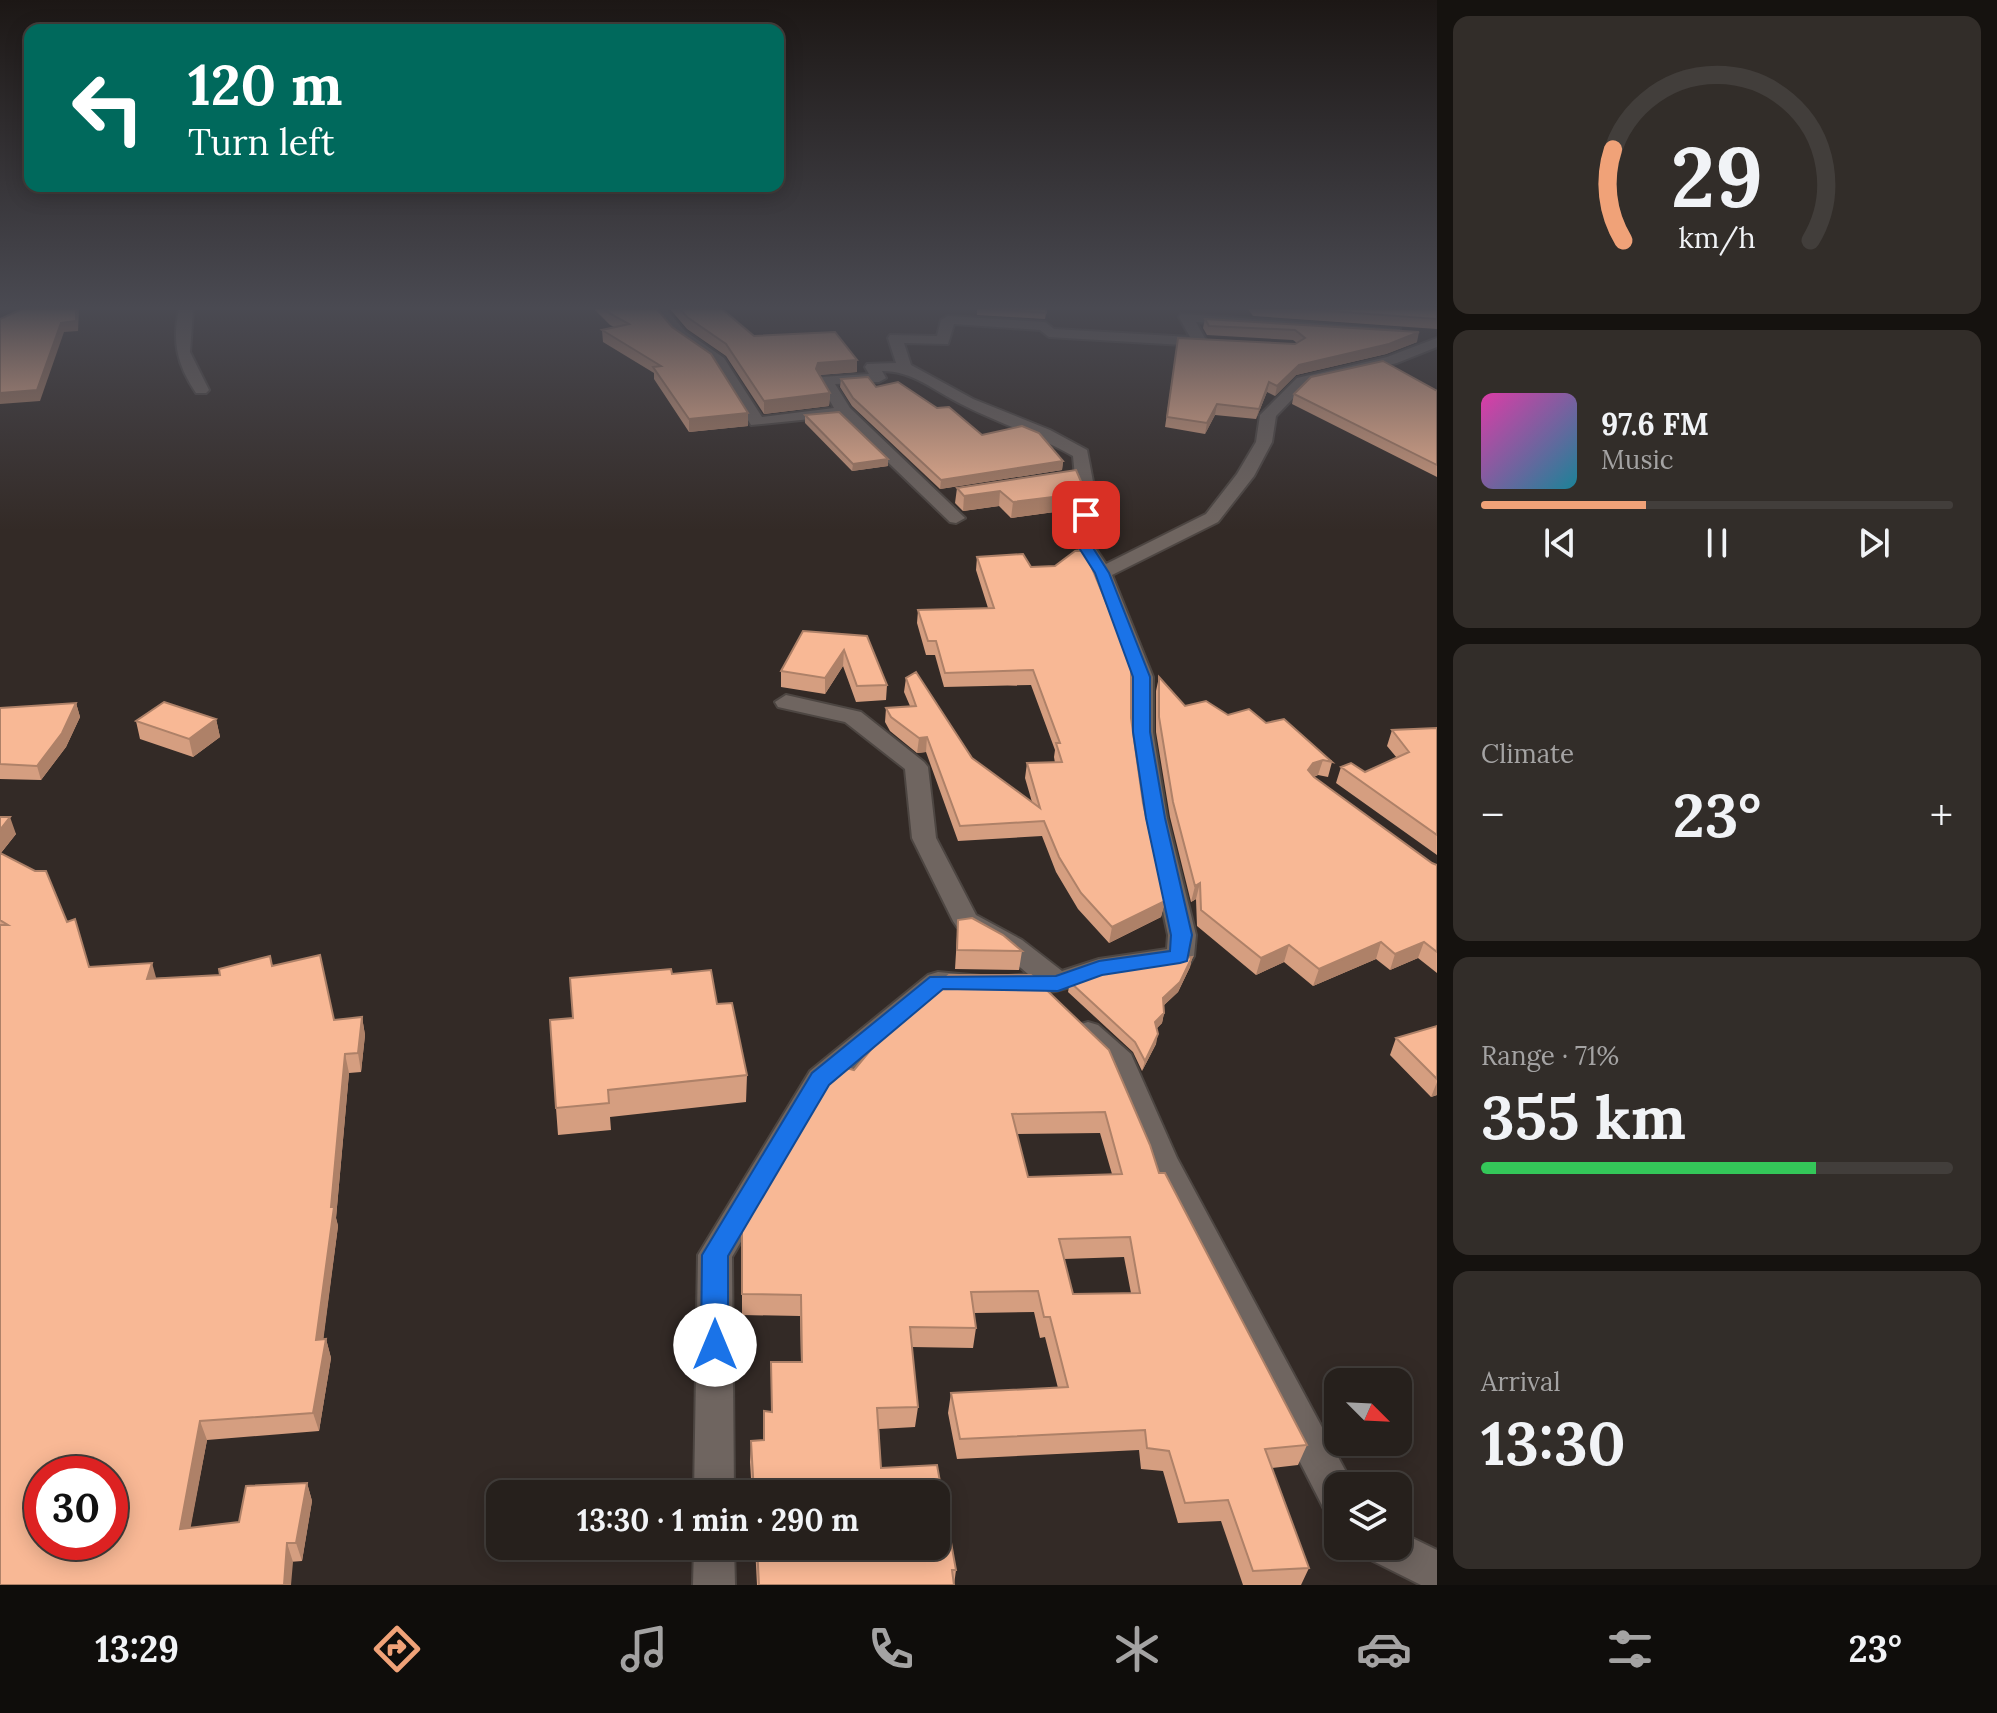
<!DOCTYPE html>
<html lang="en">
<head>
<meta charset="utf-8">
<style>
	body { margin:0; font-family:Lora,serif; background:#322d29; color:#f1f3f6; height:100vh; display:flex; flex-direction:column; font-size:30px; white-space:nowrap }
	* { box-sizing:border-box; margin:0 }
	p { font-size:26px; color:#a4a3a3 }
	.icon { flex:none; width:44px; height:44px; fill:none; stroke:currentColor; stroke-width:2; stroke-linecap:round; stroke-linejoin:round }
	.map { position:relative; flex:1; overflow:hidden }
	.sheet { display:flex; flex-direction:column; gap:16px; padding:16px; background:#15120f; width:560px }
	.sheet>* { flex:none }
	.guide { position:absolute; left:24px; top:24px; width:760px; height:168px; border-radius:16px; box-shadow:0 4px 20px #0003,0 0 0 2px #423e3b; background:#00695c; color:#fff; overflow:hidden }
	.needle { width:52px; rotate:114deg }
	.controls { position:absolute; left:1324px; top:1368px; display:grid; gap:16px }
	.controls a { display:grid; place-items:center; width:88px; height:88px; border-radius:16px; background:#26201c; box-shadow:0 4px 20px #0003,0 0 0 2px #423e3b; font-size:40px }
	.speed { position:absolute; left:24px; top:1456px; display:flex; gap:16px; font-size:40px; font-weight:700; text-align:center }
	.speed>* { display:grid; place-content:center; width:104px; height:104px; border-radius:50%; background:#26201c; box-shadow:0 4px 20px #0003,0 0 0 2px #423e3b; line-height:1 }
	.speed .limit { border:12px solid #d22; background:#fff; color:#111 }
	.pin { position:absolute; display:grid; place-items:center; width:68px; height:68px; color:#fff; margin:-34px; border-radius:16px; box-shadow:0 4px 12px #0006 }
	.me { position:absolute; width:88px; margin:-44px; rotate:0deg; stroke-linejoin:round; filter:drop-shadow(0 0 6px #0008) }
	.turn { display:flex; align-items:center; gap:28px; height:168px; padding:0 32px; font-size:36px }
	.turn .icon { width:104px; height:104px; stroke-width:2.5 }
	.turn b { display:block; font-size:56px; line-height:68px }
	.big { font-size:60px; font-weight:700; line-height:1.1 }
	.sheet .widget { flex:1; display:flex; flex-direction:column; justify-content:center; gap:12px; min-width:0; padding:0 28px; border-radius:16px; background:#322d29 }
	.sheet .dial { align-items:center; gap:0 }
	.dial svg { height:208px; overflow:visible; fill:none; stroke:#423e3b; stroke-width:7; stroke-linecap:round; text-anchor:middle }
	.dial text { fill:#f1f3f6; stroke:none }
	.song { display:flex; align-items:center; gap:24px }
	.cover { width:96px; height:96px; border-radius:12px; background:linear-gradient(135deg,hsl(320 70% 55%),hsl(190 70% 35%)) }
	.played { height:8px; border-radius:4px; background:linear-gradient(90deg,#f0a278 35%,#423e3b 35%) }
	.keys { display:flex; justify-content:space-around; direction:ltr }
	.heat { display:flex; justify-content:space-between; align-items:center; font-size:44px; direction:ltr }
	.charge { height:12px; border-radius:6px; background:linear-gradient(90deg,#34c759 71%,#423e3b 0) }
	.trip { position:absolute; left:486px; top:1480px; width:464px; height:80px; border-radius:16px; background:#26201c; box-shadow:0 4px 20px #0003,0 0 0 2px #423e3b; font-weight:700; line-height:80px; text-align:center }
	.tabs { display:flex; height:128px; justify-content:space-around; align-items:center; background:#0f0d0b; color:#a4a3a3 }
	.tabs .icon { width:56px; height:56px }
	.tabs .on { color:#f0a278 }
	.tabs b { font-size:36px; color:#f1f3f6 }
	main { display:flex; flex:1; min-height:0 }
	.map>svg:first-child { display:block }
</style>
</head>
<body>
<main>
<div class="map">
<svg width="1437" height="1585" viewBox="0 0 1437 1585">
	<rect width="100%" height="100%" fill="#332a26"/>
	<g fill="none" stroke-linecap="round" stroke-linejoin="round">
		<!-- street casing -->
		<g stroke="#4d4642" stroke-width="4">
			<path id="street" d="M 179,309 L 193,309 L 190,352 L 209,390 L 206,393 L 196,393 C 177,365 172,342 179,309 Z
				M 652,309 L 666,309 L 685,331 L 724,358 L 762,417 L 834,408 L 818,380 L 820,377 L 869,374 L 865,367 L 867,364 L 896,363 L 888,338 L 890,335 L 937,336 L 941,320 L 948,316 L 1045,322 L 1054,329 L 1190,337 L 1179,317 L 1181,314 L 1400,329 L 1400,335 L 1395,336 L 1196,322 L 1207,342 L 1200,346 L 1049,337 L 1040,330 L 954,324 L 948,344 L 904,343 L 911,365 L 973,399 L 1050,430 L 1087,450 L 1094,487 L 1107,511 L 1095,518 L 1092,543 L 1106,564 L 1206,514 L 1237,474 L 1256,442 L 1260,415 L 1297,378 L 1387,357 L 1437,338 L 1437,347 L 1397,363 L 1307,384 L 1276,416 L 1272,442 L 1254,476 L 1218,522 L 1112,575 L 1153,677 L 1153,732 L 1167,818 L 1196,935 L 1194,956 L 1190,963 C 1161,971 1131,971 1103,978 C 1067,987 1036,1002 998,991 L 994,984 L 998,977 L 1028,974 L 1002,952 L 957,927 L 953,921 L 912,838 L 905,769 L 845,722 L 778,707 L 775,702 L 786,695 L 861,712 L 924,762 L 928,767 L 936,838 L 976,915 L 1022,940 L 1062,971 L 1099,959 L 1167,949 L 1168,935 L 1143,818 L 1131,732 L 1131,677 L 1092,573 L 1074,543 L 1077,515 L 1088,509 L 1076,487 L 1073,456 C 1037,435 998,423 961,404 C 933,390 913,371 882,371 L 886,378 L 879,382 L 835,384 L 850,408 L 965,518 L 956,523 L 950,522 L 840,416 L 751,425 L 713,364 L 675,337 Z
				M 938,972 L 981,976 L 985,983 L 981,990 L 944,992 L 832,1087 L 732,1257 L 734,1494 L 694,1494 L 698,1255 L 810,1071 L 928,975 Z
				M 1088,1022 L 1098,1025 L 1131,1054 L 1177,1158 L 1352,1483 L 1353,1486 L 1338,1486 L 1338,1515 L 1324,1509 L 1145,1159 L 1107,1068 L 1073,1032 L 1078,1025 Z
				M 1398,1531 L 1437,1550 L 1437,1585 L 1421,1585 L 1371,1560 L 1365,1546 L 1398,1546 Z
				M 694,1546 L 734,1546 L 735,1585 L 693,1585 Z"/>
		</g>
		<!-- street -->
		<use href="#street" fill="#6f6560" fill-rule="evenodd"/>
	</g>
	<!-- wall -->
	<path fill="#d59e80" fill-rule="evenodd" d="M 594,309 L 657,309 L 748,413 L 748,426 L 689,432 L 654,379 L 654,373 L 603,342 L 602,330 L 614,327 L 610,325 Z
		M 670,309 L 722,309 L 754,336 L 857,360 L 857,372 L 819,375 L 830,393 L 829,406 L 764,414 L 726,356 L 687,329 Z
		M 977,309 L 1047,309 L 1045,319 L 977,315 Z
		M 1248,309 L 1437,309 L 1437,329 L 1253,316 Z
		M 1205,319 L 1417,342 L 1386,354 L 1296,375 L 1275,396 L 1267,392 L 1256,419 L 1215,415 L 1205,434 L 1165,427 L 1178,338 L 1295,344 L 1297,343 L 1293,340 L 1207,335 L 1203,328 Z
		M 841,379 L 876,387 L 937,408 L 982,435 L 1063,461 L 1062,470 L 940,489 L 852,406 L 840,387 Z
		M 1437,391 L 1437,477 L 1292,404 L 1294,394 Z
		M 805,415 L 888,459 L 888,466 L 852,471 L 805,423 Z
		M 957,488 L 1086,493 L 1084,508 L 1011,518 L 999,506 L 963,511 L 955,503 Z
		M 977,557 L 1131,718 L 1143,803 L 1165,901 L 1161,917 L 1109,943 L 1078,909 L 1056,872 L 1042,836 L 958,841 L 926,752 L 917,753 L 890,731 L 885,722 L 886,708 L 910,706 L 904,692 L 906,678 L 972,758 L 1032,802 L 1025,778 L 1027,763 L 1055,763 L 1054,757 L 1055,750 L 1031,685 L 944,687 L 935,655 L 926,655 L 917,623 L 918,610 L 988,608 L 976,570 Z
		M 867,636 L 887,685 L 886,700 L 856,702 L 843,666 L 825,694 L 781,687 L 781,671 Z
		M 1159,677 L 1185,706 L 1266,723 L 1332,762 L 1328,777 L 1318,775 L 1314,777 L 1432,863 L 1437,865 L 1437,973 L 1418,958 L 1390,970 L 1376,959 L 1313,986 L 1284,962 L 1256,975 L 1197,926 L 1196,899 L 1191,902 L 1170,817 L 1156,732 L 1156,691 Z
		M 76,703 L 80,717 L 66,747 L 41,780 L 0,779 L 0,708 Z
		M 216,719 L 220,737 L 193,757 L 140,739 L 136,721 Z
		M 1437,728 L 1437,855 L 1336,783 L 1341,767 L 1365,772 L 1397,758 L 1387,746 L 1392,730 Z
		M 0,817 L 16,834 L 1,853 L 67,922 L 90,967 L 156,978 L 220,975 L 272,966 L 334,1020 L 362,1017 L 365,1035 L 361,1072 L 349,1073 L 336,1218 L 338,1226 L 323,1339 L 326,1339 L 331,1358 L 319,1431 L 207,1440 L 190,1528 L 239,1522 L 307,1483 L 312,1501 L 302,1561 L 0,1585 Z
		M 958,920 L 1022,951 L 1019,970 L 955,969 Z
		M 1192,957 L 1190,967 L 1178,992 L 1164,1005 L 1164,1013 L 1162,1023 L 1157,1028 L 1156,1044 L 1142,1071 L 1133,1052 L 1068,992 L 1070,982 Z
		M 672,974 L 717,1004 L 747,1075 L 746,1102 L 610,1117 L 611,1130 L 558,1135 L 556,1108 L 573,1018 Z
		M 949,975 L 1031,975 L 1109,1050 L 1150,1145 L 1159,1173 L 1165,1173 L 1307,1445 L 1298,1465 L 1272,1468 L 1309,1568 L 1301,1585 L 1243,1585 L 1221,1521 L 1178,1523 L 1163,1471 L 1141,1469 L 1139,1450 L 957,1459 L 948,1413 L 951,1393 L 1058,1388 L 1045,1337 L 1040,1338 L 1034,1312 L 974,1313 L 976,1328 L 973,1348 L 912,1347 L 918,1407 L 915,1427 L 879,1429 L 881,1468 L 937,1465 L 956,1570 L 954,1585 L 757,1585 L 755,1546 L 936,1546 L 936,1494 L 752,1494 L 750,1462 L 751,1441 L 763,1440 L 764,1411 L 771,1412 L 771,1362 L 801,1362 L 800,1316 L 742,1315 L 742,1225 L 836,1069 L 839,1066 L 854,1070 L 898,1017 ZM 1100,1133 L 1112,1174 L 1028,1177 L 1017,1134 ZM 1124,1257 L 1131,1293 L 1073,1294 L 1064,1259 Z
		M 1437,1026 L 1437,1095 L 1431,1097 L 1390,1055 L 1396,1038 Z"/>
	<!-- shaded-wall -->
	<path fill="#ae8168" d="M 76,309 L 79,309 L 78,331 L 64,332 L 40,401 L 0,404 L 0,393 L 61,323 Z
		M 1419,332 L 1417,342 L 1386,354 L 1296,375 L 1275,396 L 1277,386 L 1299,365 Z
		M 857,360 L 857,372 L 818,375 L 816,369 L 818,363 Z
		M 1269,382 L 1267,392 L 1256,419 L 1259,409 Z
		M 830,393 L 829,406 L 764,414 L 764,401 Z
		M 1217,404 L 1215,415 L 1205,434 L 1207,423 Z
		M 748,413 L 748,426 L 689,432 L 689,419 Z
		M 888,459 L 888,466 L 852,471 L 853,464 Z
		M 1063,461 L 1062,470 L 940,489 L 941,480 Z
		M 1000,491 L 999,506 L 963,511 L 964,496 Z
		M 1086,493 L 1084,508 L 1011,518 L 1013,502 Z
		M 844,650 L 843,666 L 825,694 L 825,678 Z
		M 76,703 L 80,717 L 66,747 L 41,780 L 37,766 Z
		M 216,719 L 220,737 L 193,757 L 189,739 Z
		M 927,737 L 926,752 L 917,753 L 919,738 Z
		M 1323,760 L 1318,775 L 1309,778 L 1308,770 L 1313,763 Z
		M 10,817 L 16,834 L 0,854 L 0,830 Z
		M 1200,883 L 1196,899 L 1191,902 L 1195,886 Z
		M 1165,901 L 1161,917 L 1109,943 L 1112,927 Z
		M 1381,942 L 1376,959 L 1313,986 L 1319,969 Z
		M 1424,942 L 1418,958 L 1390,970 L 1395,954 Z
		M 1289,945 L 1284,962 L 1256,975 L 1261,958 Z
		M 1192,957 L 1190,967 L 1178,992 L 1161,1008 L 1163,998 Z
		M 152,963 L 157,981 L 147,979 Z
		M 1164,1013 L 1162,1023 L 1153,1032 L 1155,1022 Z
		M 362,1017 L 365,1035 L 361,1072 L 358,1053 Z
		M 1158,1034 L 1156,1044 L 1142,1071 L 1145,1061 Z
		M 345,1054 L 349,1073 L 336,1218 L 338,1226 L 321,1358 L 316,1340 L 331,1207 Z
		M 1437,1082 L 1437,1095 L 1431,1097 Z
		M 326,1339 L 331,1358 L 319,1431 L 313,1413 Z
		M 200,1421 L 207,1440 L 187,1547 L 180,1529 Z
		M 307,1483 L 312,1501 L 302,1561 L 296,1543 Z
		M 287,1543 L 293,1562 L 291,1585 L 284,1585 Z"/>
	<!-- building -->
	<path fill="#f8b895" stroke="#ae8168" stroke-width="2" fill-rule="evenodd" d="M 22,309 L 76,309 L 76,321 L 61,323 L 37,390 L 0,393 L 0,319 Z
		M 605,309 L 657,309 L 672,327 L 711,354 L 748,413 L 689,419 L 653,367 L 661,366 L 602,330 L 629,324 L 609,313 Z
		M 680,309 L 722,309 L 754,336 L 835,332 L 857,360 L 818,363 L 816,369 L 830,393 L 764,401 L 726,344 L 687,317 Z
		M 988,309 L 1046,309 L 1046,313 Z
		M 1301,309 L 1437,309 L 1437,319 Z
		M 1205,319 L 1419,332 L 1389,344 L 1299,365 L 1277,386 L 1269,382 L 1259,409 L 1217,404 L 1207,423 L 1167,417 L 1178,338 L 1295,344 L 1305,338 L 1295,330 L 1209,326 Z
		M 1383,361 L 1437,391 L 1437,465 L 1294,394 L 1311,377 Z
		M 868,377 L 876,387 L 898,382 L 937,408 L 949,407 L 982,435 L 1022,426 L 1039,433 L 1063,461 L 941,480 L 853,398 L 841,379 Z
		M 839,412 L 888,459 L 853,464 L 805,415 Z
		M 1076,470 L 1086,493 L 1013,502 L 1000,491 L 964,496 L 957,488 Z
		M 1075,551 L 1085,551 L 1131,663 L 1131,718 L 1143,803 L 1165,901 L 1112,927 L 1081,893 L 1059,857 L 1044,821 L 960,826 L 927,737 L 919,738 L 891,717 L 886,708 L 916,706 L 906,678 L 916,672 L 972,758 L 1040,808 L 1027,763 L 1062,762 L 1056,743 L 1060,743 L 1033,670 L 945,673 L 936,641 L 928,641 L 918,610 L 994,608 L 977,557 L 1023,554 L 1031,567 L 1055,566 Z
		M 803,631 L 867,636 L 887,685 L 857,686 L 844,650 L 825,678 L 781,671 Z
		M 1159,677 L 1185,706 L 1206,701 L 1228,715 L 1249,709 L 1266,723 L 1284,719 L 1332,762 L 1323,760 L 1313,763 L 1308,770 L 1314,777 L 1432,863 L 1437,865 L 1437,952 L 1424,942 L 1395,954 L 1381,942 L 1319,969 L 1289,945 L 1261,958 L 1201,910 L 1200,883 L 1195,886 L 1173,802 L 1159,717 Z
		M 164,702 L 216,719 L 189,739 L 136,721 Z
		M 76,703 L 62,733 L 37,766 L 0,764 L 0,708 Z
		M 1437,728 L 1437,835 L 1341,767 L 1351,763 L 1365,772 L 1409,752 L 1392,730 Z
		M 0,817 L 10,817 L 0,830 Z
		M 0,853 L 35,871 L 46,871 L 67,922 L 75,919 L 89,967 L 152,963 L 147,979 L 220,975 L 219,969 L 270,956 L 272,966 L 320,955 L 334,1020 L 362,1017 L 358,1053 L 345,1054 L 331,1207 L 334,1207 L 316,1340 L 326,1339 L 313,1413 L 200,1421 L 180,1529 L 239,1522 L 246,1486 L 307,1483 L 296,1543 L 287,1543 L 284,1585 L 0,1585 L 0,925 L 8,925 L 0,920 ZM 42,1474 L 110,1474 L 110,1542 L 42,1542 Z
		M 972,918 L 1003,935 L 1022,951 L 957,950 L 958,920 Z
		M 1192,957 L 1180,982 L 1163,998 L 1164,1013 L 1155,1022 L 1158,1034 L 1145,1061 L 1135,1042 L 1070,982 L 1135,966 Z
		M 671,969 L 672,974 L 711,970 L 717,1004 L 732,1003 L 747,1075 L 608,1090 L 609,1103 L 556,1108 L 550,1020 L 573,1018 L 570,978 Z
		M 949,975 L 1031,975 L 1109,1050 L 1150,1145 L 1159,1173 L 1165,1173 L 1307,1445 L 1265,1449 L 1309,1568 L 1253,1571 L 1228,1500 L 1185,1503 L 1169,1451 L 1147,1448 L 1145,1430 L 960,1439 L 951,1393 L 1068,1387 L 1050,1317 L 1044,1317 L 1038,1291 L 971,1292 L 976,1328 L 910,1327 L 918,1407 L 877,1408 L 881,1468 L 937,1465 L 956,1570 L 952,1570 L 954,1585 L 759,1585 L 757,1546 L 936,1546 L 936,1494 L 754,1494 L 751,1441 L 764,1440 L 764,1411 L 772,1412 L 771,1362 L 802,1362 L 801,1295 L 742,1294 L 742,1225 L 836,1069 L 839,1066 L 854,1070 L 898,1017 ZM 1105,1112 L 1122,1174 L 1028,1177 L 1012,1114 ZM 1130,1237 L 1140,1293 L 1073,1294 L 1059,1239 Z
		M 1437,1026 L 1437,1079 L 1396,1038 Z"/>
	<!-- sky -->
	<linearGradient id="sky" x2="0" y2="1"><stop stop-color="#1c1715"/><stop offset="0.58" stop-color="#4a4a52"/><stop offset="1" stop-color="#4a4a52" stop-opacity="0"/></linearGradient>
	<rect width="1437" height="531" fill="url(#sky)"/>
	<!-- route -->
	<path fill="#1a73e8" stroke="#114b97" stroke-width="2" d="M 1081,512 L 1093,515 L 1090,543 L 1109,573 L 1150,677 L 1150,732 L 1165,818 L 1192,935 L 1187,961 L 1180,963 L 1102,975 L 1058,991 L 943,989 L 829,1085 L 728,1256 L 728,1345 L 724,1353 L 715,1357 L 705,1353 L 701,1345 L 702,1255 L 812,1073 L 930,977 L 1056,976 L 1099,961 L 1170,951 L 1171,935 L 1146,818 L 1133,732 L 1133,677 L 1095,573 L 1076,543 Z"/>
</svg>
<div class="controls">
<a><svg class="needle" viewBox="-14 -14 28 28"><path d="M0-13l5 13h-10z" fill="#e53935"/><path d="M0 13l5-13h-10z" fill="#a4a3a3"/></svg></a>
<a><svg class="icon" aria-label="layers" viewBox="0 0 24 24"><path d="M12 4l9 5-9 5-9-5zM3 14l9 5 9-5"/></svg></a>
</div>
<div class="speed"><div class="limit">30</div></div>
<div class="pin" style="left:1086px;top:515px;background:#d93025"><svg class="icon" aria-label="arrive" viewBox="0 0 24 24"><path d="M6 21V4h12l-3 4 3 4H6"/></svg></div>
<svg class="me" style="left:715px;top:1345px" viewBox="-20 -20 40 40"><circle r="19" fill="#fff"/><path d="M0-13L10 11 0 6-10 11z" fill="#1a73e8"/></svg>
<div class="trip">13:30 · 1 min · 290 m</div>
<div class="guide">
<div class="turn"><svg class="icon" aria-label="left" viewBox="0 0 24 24"><path d="M17 20v-9H6M10 6l-5 5 5 5"/></svg><div><b>120 m</b>Turn left</div></div>
</div>
</div>
<section class="sheet">
<div class="widget dial"><svg viewBox="0 0 100 80">
<path d="M14 69A42 42 0 1 1 86 69"/>
<path d="M14 69A42 42 0 0 1 10 34" stroke="#f0a278"/>
<text x="50" y="56" font-size="32" font-weight="700">29</text>
<text x="50" y="72" font-size="11">km/h</text>
</svg></div>
<div class="widget">
<div class="song"><i class="cover"></i><div><b>97.6 FM</b><p>Music</p></div></div>
<div class="played"></div>
<div class="keys"><svg class="icon" aria-label="previous" viewBox="0 0 24 24"><path d="M18 5L8 12l10 7zM5 5v14"/></svg><svg class="icon" aria-label="pause" viewBox="0 0 24 24"><path d="M8 5v14M16 5v14"/></svg><svg class="icon" aria-label="next" viewBox="0 0 24 24"><path d="M6 5l10 7-10 7zM19 5v14"/></svg></div>
</div>
<div class="widget"><p>Climate</p>
<div class="heat"><a>−</a><b class="big">23°</b><a>+</a></div>
</div>
<div class="widget"><p>Range · 71%</p><b class="big">355 km</b><div class="charge"></div></div>
<div class="widget"><p>Arrival</p><b class="big">13:30</b></div>
</section>
</main>
<nav class="tabs">
<b>13:29</b>
<svg class="icon on" aria-label="directions" viewBox="0 0 24 24"><path d="M12 3l9 9-9 9-9-9zM9 14v-3h6M13 9l2 2-2 2"/></svg>
<svg class="icon" aria-label="music" viewBox="0 0 24 24"><path d="M9 18V5l10-2v13"/><circle cx="6" cy="18" r="3"/><circle cx="16" cy="16" r="3"/></svg>
<svg class="icon" aria-label="phone" viewBox="0 0 24 24"><path d="M5 4h4l2 5-3 2q2 4 5 5l2-3 5 2v4C11 20 4 13 5 4z"/></svg>
<svg class="icon" aria-label="climate" viewBox="0 0 24 24"><path d="M12 3v18M4 7l16 10M4 17L20 7"/></svg>
<svg class="icon" aria-label="car" viewBox="0 0 24 24"><path d="M5 17H2v-5l4-1 3-4h7l3 4 3 1v5h-3M9 17h6M6 11h13"/><circle cx="7" cy="17" r="2"/><circle cx="17" cy="17" r="2"/></svg>
<svg class="icon" aria-label="filters" viewBox="0 0 24 24"><path d="M4 7h16M4 17h16"/><circle cx="9" cy="7" r="2"/><circle cx="15" cy="17" r="2"/></svg>
<b>23°</b>
</nav>
</body>
</html>
